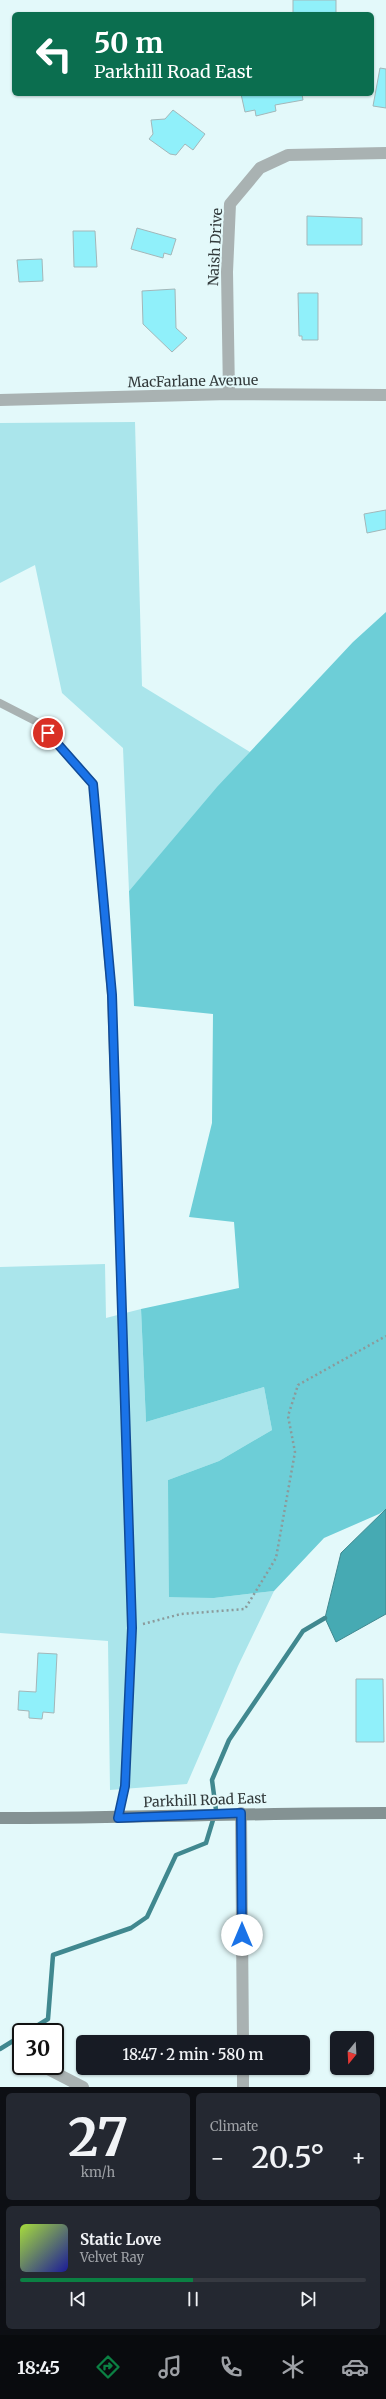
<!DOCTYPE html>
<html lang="en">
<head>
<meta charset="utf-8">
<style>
	body { margin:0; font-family:Merriweather,serif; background:#242831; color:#f1f3f6; height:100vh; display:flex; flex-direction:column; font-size:15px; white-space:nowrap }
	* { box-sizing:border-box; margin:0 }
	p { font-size:13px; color:#9ea1a6 }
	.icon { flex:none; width:22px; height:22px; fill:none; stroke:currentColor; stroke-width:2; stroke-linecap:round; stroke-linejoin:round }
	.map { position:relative; height:2087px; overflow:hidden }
	.panel { display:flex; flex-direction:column; gap:6px; padding:6px; background:#0d0f14; flex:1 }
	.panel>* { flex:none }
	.guide { position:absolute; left:12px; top:12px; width:362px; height:84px; border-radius:6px; box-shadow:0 1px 3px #0004; background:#0b6e4f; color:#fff; overflow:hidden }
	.needle { width:26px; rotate:198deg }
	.fabs { position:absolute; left:330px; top:2031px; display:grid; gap:8px }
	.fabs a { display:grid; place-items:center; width:44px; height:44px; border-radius:6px; background:#171b24; box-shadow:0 1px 3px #0004; font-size:20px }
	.speed { position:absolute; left:12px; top:2023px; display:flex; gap:8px; font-size:20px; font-weight:700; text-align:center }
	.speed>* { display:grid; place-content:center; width:52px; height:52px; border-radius:50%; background:#171b24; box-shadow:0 1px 3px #0004; line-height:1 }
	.speed .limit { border:2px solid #111; border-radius:6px; background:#fff; color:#111 }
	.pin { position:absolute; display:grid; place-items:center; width:34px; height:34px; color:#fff; margin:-17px; border:2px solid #fff; border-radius:50%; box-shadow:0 1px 4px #0007 }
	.me { position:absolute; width:44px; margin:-22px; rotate:0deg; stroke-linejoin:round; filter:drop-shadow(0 0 3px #0008) }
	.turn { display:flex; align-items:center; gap:14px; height:84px; padding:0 16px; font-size:18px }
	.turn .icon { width:52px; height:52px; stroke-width:2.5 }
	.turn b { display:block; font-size:28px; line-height:34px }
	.big { font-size:30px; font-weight:600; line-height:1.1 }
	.panel .tile { flex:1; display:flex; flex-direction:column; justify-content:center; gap:6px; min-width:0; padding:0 14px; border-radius:6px; background:#242831 }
	.panel .dial { align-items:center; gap:0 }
	.dial b { font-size:52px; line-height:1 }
	.song { display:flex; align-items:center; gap:12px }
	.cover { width:48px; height:48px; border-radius:6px; background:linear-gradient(135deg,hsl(80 70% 55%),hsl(240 70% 35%)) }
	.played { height:4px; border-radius:2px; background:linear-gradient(90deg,#0b8043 50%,#363941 50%) }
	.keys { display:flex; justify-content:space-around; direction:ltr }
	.heat { display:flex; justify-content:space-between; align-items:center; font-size:22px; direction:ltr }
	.panel .tiles { flex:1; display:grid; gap:6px; grid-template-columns:1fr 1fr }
	.tile:last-child { grid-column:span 2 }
	.trip { position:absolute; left:76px; top:2035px; width:234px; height:40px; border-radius:6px; background:#171b24; box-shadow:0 1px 3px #0004; font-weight:600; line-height:40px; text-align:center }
	.tabs { display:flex; height:64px; justify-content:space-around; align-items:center; background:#090b0e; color:#9ea1a6 }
	.tabs .icon { width:28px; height:28px }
	.tabs .on { color:#0b8043 }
	.tabs b { font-size:18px; color:#f1f3f6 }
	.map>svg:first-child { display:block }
</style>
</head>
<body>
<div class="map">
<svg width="386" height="2087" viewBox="0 0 386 2087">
	<rect width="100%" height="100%" fill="#e3f9fa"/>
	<!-- green -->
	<path fill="#aae5eb" d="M 135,422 L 142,686 L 250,752 L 129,891 L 123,748 L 62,693 L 35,565 L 0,583 L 0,423 Z
		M 105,1264 L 106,1318 L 141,1309 L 146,1422 L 264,1387 L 272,1430 L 219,1461 L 168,1480 L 214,1598 L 274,1591 L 238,1666 L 187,1784 L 110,1790 L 108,1641 L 0,1633 L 0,1267 Z"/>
	<!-- forest -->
	<path fill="#6dced7" d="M 386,612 L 386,1509 L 379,1514 L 324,1538 L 274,1591 L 214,1598 L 169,1597 L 168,1480 L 219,1461 L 272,1430 L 264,1387 L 146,1422 L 141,1309 L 239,1288 L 234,1222 L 189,1217 L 212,1123 L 213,1014 L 134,1006 L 129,891 L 217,787 L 353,642 Z"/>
	<!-- water -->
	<path fill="#46aab3" stroke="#40888f" d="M 386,1509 L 386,1614 L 336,1642 L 325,1618 L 341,1553 Z"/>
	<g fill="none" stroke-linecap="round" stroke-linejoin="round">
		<!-- stream -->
		<path stroke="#40888f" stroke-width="4.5" d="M 27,2032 L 48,2019 L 53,1955 L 131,1928 L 147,1917 L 176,1855 L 206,1843 L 216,1810 L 212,1780 L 229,1740 L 303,1631 L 325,1618
			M 0,2049 L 21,2036"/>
	</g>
	<!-- building -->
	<path fill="#90f0fa" stroke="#a3b7b9" d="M 293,0 L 336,0 L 336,14 L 293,14 Z
		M 380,68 L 386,69 L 386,108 L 373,106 Z
		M 241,94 L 302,94 L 303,100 L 275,105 L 276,111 L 256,116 L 255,110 L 245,112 Z
		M 173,110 L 205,134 L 193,150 L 185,144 L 176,155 L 170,154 L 149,139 L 153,134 L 151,120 L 165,119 Z
		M 307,216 L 362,218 L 362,245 L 307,245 Z
		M 137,228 L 176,239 L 171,255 L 164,253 L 163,258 L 131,249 Z
		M 73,231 L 95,231 L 97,267 L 74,267 Z
		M 42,259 L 43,281 L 19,282 L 17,260 Z
		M 175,289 L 176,328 L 187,338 L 172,352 L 143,324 L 142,291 Z
		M 298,293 L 318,293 L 318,340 L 302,340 L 302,336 L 299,336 Z
		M 386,510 L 386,529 L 367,533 L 364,514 Z
		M 38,1653 L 57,1654 L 54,1713 L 43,1712 L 42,1719 L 29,1718 L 29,1711 L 18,1710 L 19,1691 L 36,1692 Z
		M 356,1679 L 383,1679 L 384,1742 L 356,1742 Z"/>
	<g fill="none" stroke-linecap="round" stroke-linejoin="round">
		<!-- path -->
		<path stroke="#8b9a9b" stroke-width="2.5" stroke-dasharray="2 3" stroke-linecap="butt" d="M 143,1624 L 181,1614 L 245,1609 L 276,1558 L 295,1452 L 288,1416 L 298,1385 L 386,1336"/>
		<!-- lane -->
		<path stroke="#a9b2b2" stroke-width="8" d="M 0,703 L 39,723 L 93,783 L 111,995 L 132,1628 L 125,1786 L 118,1818"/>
		<!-- street -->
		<path stroke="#a9b2b2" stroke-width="12" d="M 229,394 L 227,272 L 230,204 L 260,168 L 288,155 L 386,153
			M 0,400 L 229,394 L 386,395
			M 241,1813 L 243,2042
			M 42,2066 L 83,2087
			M 243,2068 L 243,2087"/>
		<!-- secondary -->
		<path stroke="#849293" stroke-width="12" d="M 0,1818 C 129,1818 257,1813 386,1813"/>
	</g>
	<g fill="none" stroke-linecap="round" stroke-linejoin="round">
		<!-- route casing -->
		<g stroke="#114b97" stroke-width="10">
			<path id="route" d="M 48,733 L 93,784 L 112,995 L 132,1628 L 125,1786 L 118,1818 L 241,1813 L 242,1935"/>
		</g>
		<!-- route -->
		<use href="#route" stroke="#1a73e8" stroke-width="7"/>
	</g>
	<g text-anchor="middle" stroke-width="4" stroke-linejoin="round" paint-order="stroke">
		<!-- street labels -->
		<g font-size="14" fill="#323a3b" stroke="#e3f9fa">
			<text transform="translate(215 247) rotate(-87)" y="5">Naish Drive</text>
			<text transform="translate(193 381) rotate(-1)" y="5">MacFarlane Avenue</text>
			<text transform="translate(205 1800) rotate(-2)" y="5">Parkhill Road East</text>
		</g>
	</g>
</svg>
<div class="fabs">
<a><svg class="needle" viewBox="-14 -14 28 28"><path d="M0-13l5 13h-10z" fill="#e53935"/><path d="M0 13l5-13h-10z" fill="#9ea1a6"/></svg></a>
</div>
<div class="speed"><div class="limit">30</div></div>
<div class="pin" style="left:48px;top:733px;background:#d93025"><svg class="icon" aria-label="arrive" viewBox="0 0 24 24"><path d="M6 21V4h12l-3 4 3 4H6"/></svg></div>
<svg class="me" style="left:242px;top:1935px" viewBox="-20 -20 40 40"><circle r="19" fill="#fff"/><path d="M0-13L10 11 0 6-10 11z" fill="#1a73e8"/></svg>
<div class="trip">18:47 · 2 min · 580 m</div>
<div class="guide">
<div class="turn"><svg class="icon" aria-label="left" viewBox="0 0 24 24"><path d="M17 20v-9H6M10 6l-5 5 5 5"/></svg><div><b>50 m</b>Parkhill Road East</div></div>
</div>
</div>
<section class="panel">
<div class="tiles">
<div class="tile dial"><b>27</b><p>km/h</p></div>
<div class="tile"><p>Climate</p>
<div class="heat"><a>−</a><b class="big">20.5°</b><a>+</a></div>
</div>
<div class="tile">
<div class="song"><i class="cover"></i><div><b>Static Love</b><p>Velvet Ray</p></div></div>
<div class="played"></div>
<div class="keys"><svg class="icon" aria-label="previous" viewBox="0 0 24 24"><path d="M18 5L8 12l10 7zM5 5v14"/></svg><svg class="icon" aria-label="pause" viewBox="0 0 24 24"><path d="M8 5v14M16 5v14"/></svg><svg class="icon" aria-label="next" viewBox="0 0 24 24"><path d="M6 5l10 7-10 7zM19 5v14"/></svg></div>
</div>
</div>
</section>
<nav class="tabs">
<b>18:45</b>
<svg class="icon on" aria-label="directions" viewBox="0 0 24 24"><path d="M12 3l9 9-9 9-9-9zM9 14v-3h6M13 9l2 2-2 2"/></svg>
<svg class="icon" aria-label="music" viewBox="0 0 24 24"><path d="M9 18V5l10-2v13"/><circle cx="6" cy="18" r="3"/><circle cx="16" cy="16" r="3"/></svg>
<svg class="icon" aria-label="phone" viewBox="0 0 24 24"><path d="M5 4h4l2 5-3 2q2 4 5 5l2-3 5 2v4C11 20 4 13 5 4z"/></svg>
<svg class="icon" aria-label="climate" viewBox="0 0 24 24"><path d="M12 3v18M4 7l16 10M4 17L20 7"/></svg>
<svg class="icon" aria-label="car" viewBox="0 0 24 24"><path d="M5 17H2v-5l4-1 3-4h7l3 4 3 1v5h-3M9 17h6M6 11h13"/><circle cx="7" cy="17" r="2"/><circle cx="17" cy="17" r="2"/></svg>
</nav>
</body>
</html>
